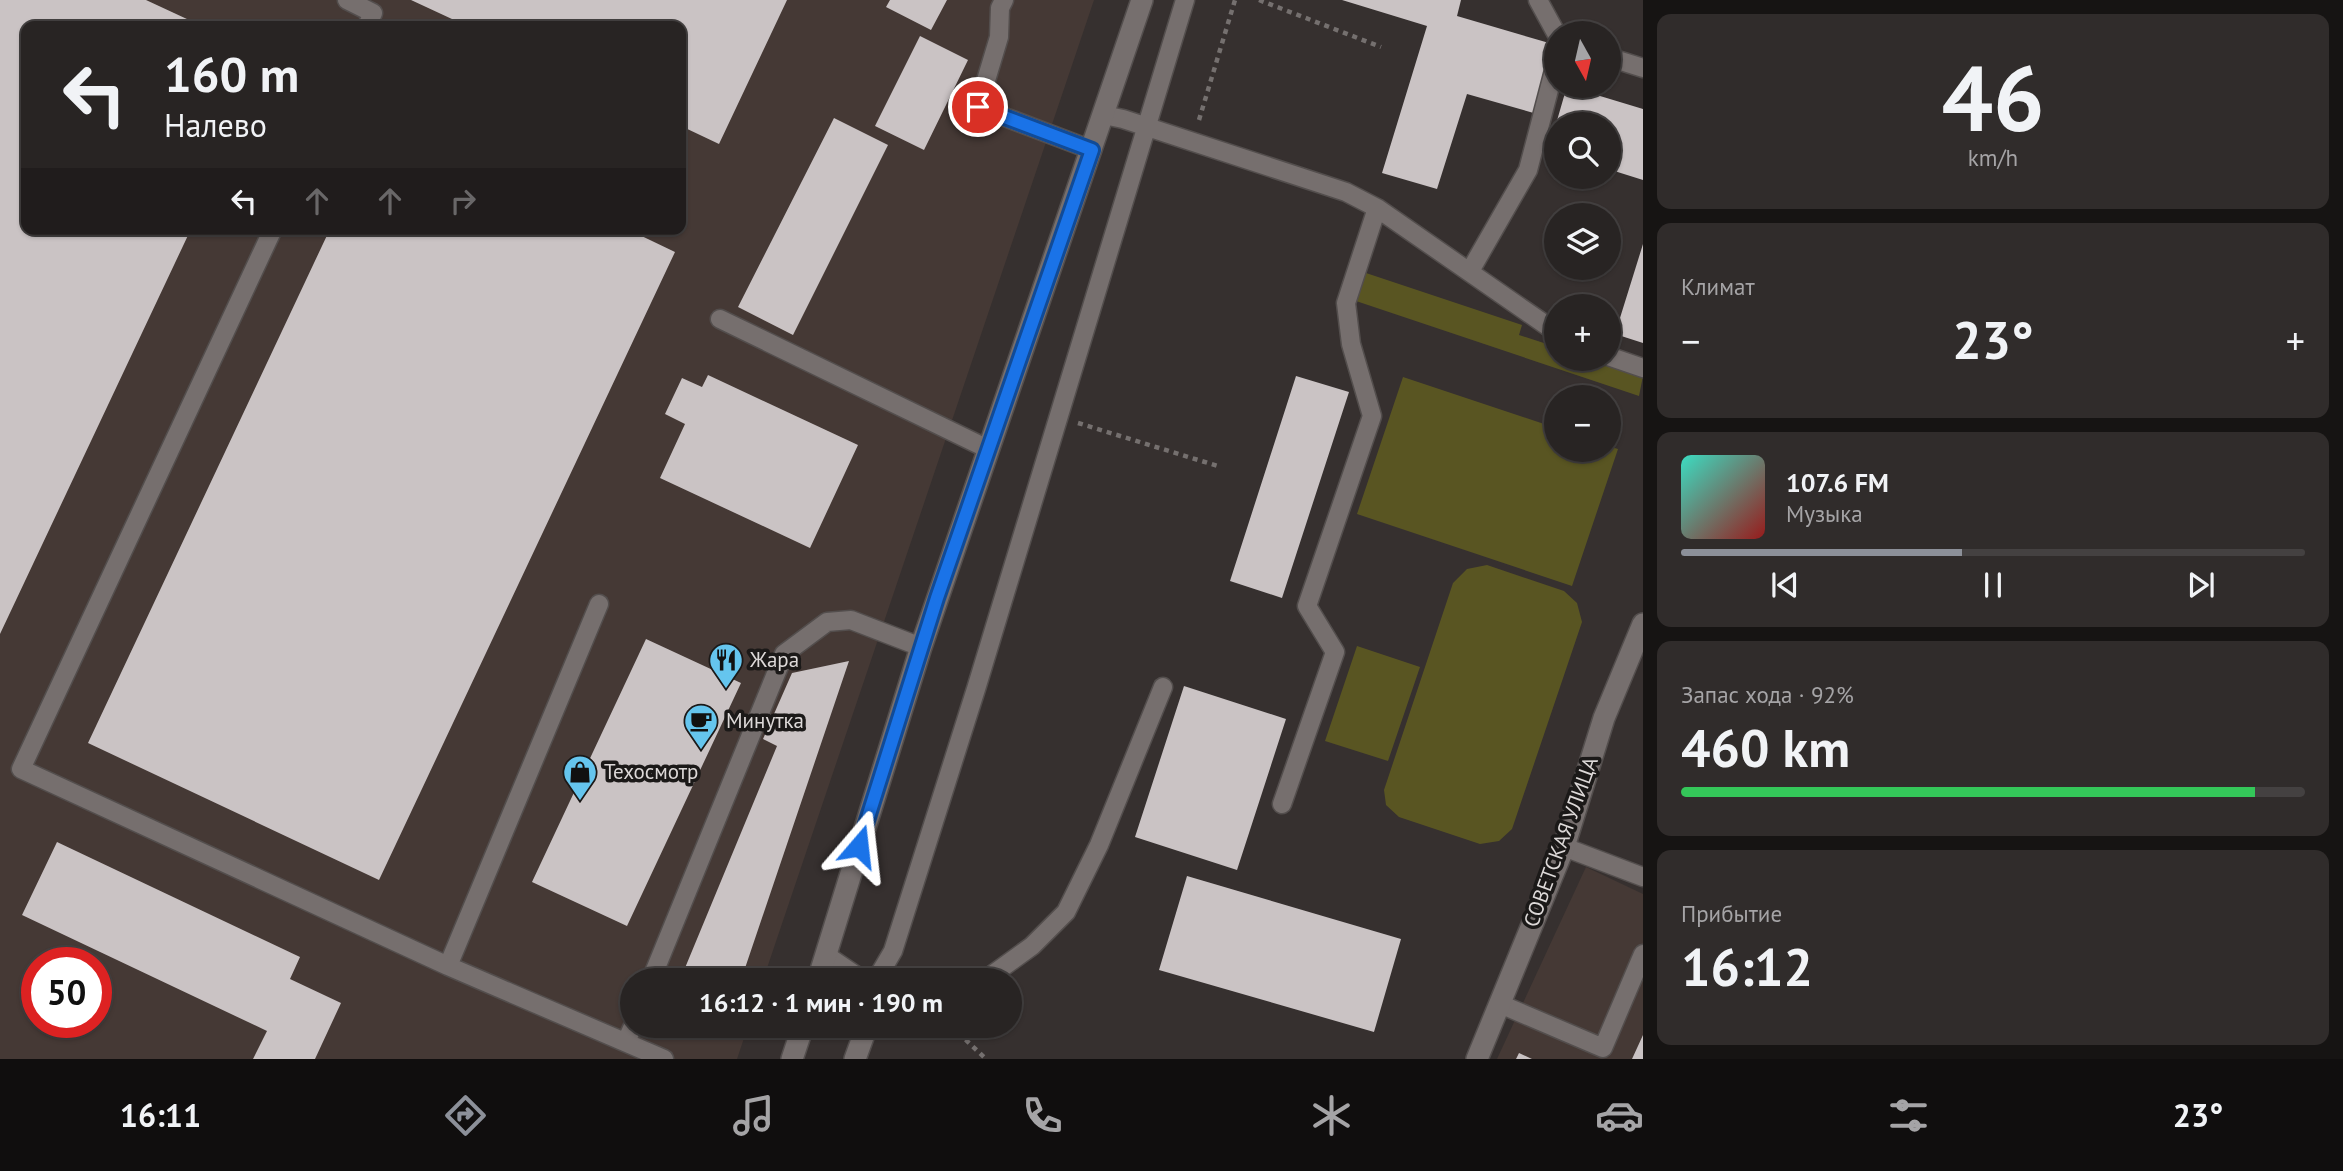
<!DOCTYPE html>
<html lang="ru">
<head>
<meta charset="utf-8">
<style>
	body { margin:0; font-family:"PT Sans",sans-serif; background:#302c2b; color:#f1f3f6; height:100vh; display:flex; flex-direction:column; font-size:26px; white-space:nowrap }
	* { box-sizing:border-box; margin:0 }
	p { font-size:23px; color:#a5a4a6 }
	.icon { flex:none; width:38px; height:38px; fill:none; stroke:currentColor; stroke-width:2; stroke-linecap:round; stroke-linejoin:round }
	.map { position:relative; flex:1; overflow:hidden }
	.drawer { display:flex; flex-direction:column; gap:14px; padding:14px; background:#161413; width:700px }
	.drawer>* { flex:none }
	.banner { position:absolute; left:21px; top:21px; width:665px; height:214px; border-radius:14px; box-shadow:0 2px 5px #0004,0 0 0 2px #444141; background:#282423; color:#f1f3f6; overflow:hidden }
	.needle { width:46px; rotate:172deg }
	.tools { position:absolute; left:1544px; top:21px; display:grid; gap:14px }
	.tools a { display:grid; place-items:center; width:77px; height:77px; border-radius:50%; background:#282423; box-shadow:0 2px 5px #0004,0 0 0 2px #444141; font-size:35px }
	.speed { position:absolute; left:21px; top:947px; display:flex; gap:14px; font-size:35px; font-weight:700; text-align:center }
	.speed>* { display:grid; place-content:center; width:91px; height:91px; border-radius:50%; background:#282423; box-shadow:0 2px 5px #0004,0 0 0 2px #444141; line-height:1 }
	.speed .limit { border:10px solid #d22; background:#fff; color:#111 }
	.pin { position:absolute; display:grid; place-items:center; width:60px; height:60px; color:#fff; margin:-30px; border:4px solid #fff; border-radius:50%; box-shadow:0 2px 7px #0007 }
	.me { position:absolute; width:77px; margin:-38px; rotate:17deg; stroke-linejoin:round; filter:drop-shadow(0 0 5px #0008) }
	.turn { display:flex; align-items:center; gap:24px; height:147px; padding:0 28px; font-size:32px }
	.turn .icon { width:91px; height:91px; stroke-width:2.5 }
	.turn b { display:block; font-size:49px; line-height:60px }
	.lanes { display:flex; align-items:center; height:66px; padding:0 28px; background:#0003; justify-content:center; gap:35px; direction:ltr }
	.lanes .off { opacity:.35 }
	.big { font-size:52px; font-weight:600; line-height:1.1 }
	.drawer .card { flex:1; display:flex; flex-direction:column; justify-content:center; gap:10px; min-width:0; padding:0 24px; border-radius:14px; background:#302c2b }
	.drawer .dial { align-items:center; gap:0 }
	.dial b { font-size:91px; line-height:1 }
	.song { display:flex; align-items:center; gap:21px }
	.cover { width:84px; height:84px; border-radius:10px; background:linear-gradient(135deg,hsl(170 70% 55%),hsl(0 70% 35%)) }
	.played { height:7px; border-radius:4px; background:linear-gradient(90deg,#8c9099 45%,#444141 45%) }
	.keys { display:flex; justify-content:space-around; direction:ltr }
	.heat { display:flex; justify-content:space-between; align-items:center; font-size:38px; direction:ltr }
	.charge { height:10px; border-radius:5px; background:linear-gradient(90deg,#34c759 92%,#444141 0) }
	.trip { position:absolute; left:620px; top:968px; width:402px; height:70px; border-radius:35px; background:#282423; box-shadow:0 2px 5px #0004,0 0 0 2px #444141; font-weight:600; line-height:70px; text-align:center }
	.menu { display:flex; height:112px; justify-content:space-around; align-items:center; background:#100e0e; color:#a5a4a6 }
	.menu .icon { width:49px; height:49px }
	.menu .on { color:#8c9099 }
	.menu b { font-size:32px; color:#f1f3f6 }
	main { display:flex; flex:1; min-height:0 }
	.map>svg:first-child { display:block }
</style>
</head>
<body>
<main>
<div class="map">
<svg width="1643" height="1059" viewBox="0 0 1643 1059">
	<rect width="100%" height="100%" fill="#36302f"/>
	<!-- built -->
	<path fill="#453935" fill-rule="evenodd" d="M 0,0 L 1094,0 L 763,980 L 632,980 L 632,1026 L 748,1026 L 737,1059 L 0,1059 ZM 26,26 L 681,26 L 681,229 L 26,229 ZM 37,962 L 96,962 L 96,1022 L 37,1022 Z
		M 1586,867 L 1643,894 L 1643,1059 L 1497,1059 Z"/>
	<!-- green -->
	<path fill="#595522" d="M 1366,273 L 1522,325 L 1519,335 L 1556,347 L 1556,359 L 1591,359 L 1643,376 L 1639,396 L 1356,301 Z
		M 1403,377 L 1556,428 L 1556,450 L 1608,450 L 1608,446 L 1618,449 L 1572,586 L 1357,514 Z
		M 1487,565 L 1564,591 L 1577,603 L 1582,622 L 1512,829 L 1499,841 L 1480,844 L 1399,817 L 1386,805 L 1384,790 L 1453,583 L 1467,569 Z
		M 1357,646 L 1420,667 L 1388,761 L 1325,741 Z"/>
	<!-- building -->
	<path fill="#cac3c4" d="M 0,0 L 146,0 L 202,26 L 26,26 L 26,229 L 191,229 L 0,634 Z
		M 411,0 L 787,0 L 719,144 L 681,126 L 681,26 L 467,26 Z
		M 890,0 L 947,0 L 931,30 L 886,7 Z
		M 1342,0 L 1461,0 L 1457,16 L 1556,45 L 1537,114 L 1467,94 L 1437,189 L 1382,173 L 1427,26 Z
		M 920,36 L 968,60 L 924,150 L 875,126 Z
		M 1567,86 L 1643,109 L 1643,180 L 1608,169 L 1608,124 L 1556,124 Z
		M 834,118 L 888,145 L 793,335 L 738,307 Z
		M 1556,127 L 1556,154 L 1548,151 Z
		M 330,229 L 627,229 L 675,252 L 379,880 L 88,743 Z
		M 1643,244 L 1643,343 L 1615,334 Z
		M 708,375 L 858,445 L 810,548 L 660,478 L 685,424 L 665,414 L 682,378 L 702,387 Z
		M 1296,376 L 1349,392 L 1282,598 L 1230,581 Z
		M 646,639 L 741,683 L 627,926 L 532,882 Z
		M 849,661 L 741,980 L 680,980 L 777,746 L 763,739 L 792,673 Z
		M 1184,686 L 1286,719 L 1237,870 L 1135,837 Z
		M 57,842 L 300,957 L 290,979 L 341,1003 L 315,1059 L 253,1059 L 267,1031 L 22,915 Z
		M 1187,876 L 1401,939 L 1374,1032 L 1159,970 Z
		M 700,1026 L 726,1026 L 722,1036 Z
		M 1643,1035 L 1643,1059 L 1632,1059 Z
		M 1519,1053 L 1532,1059 L 1516,1059 Z"/>
	<g fill="none" stroke-linecap="round" stroke-linejoin="round">
		<!-- lane casing -->
		<g stroke="#534e4d" stroke-width="21">
			<path id="lane" d="M 347,0 L 373,13 L 367,26
				M 1004,0 L 1000,8 L 999,37 L 978,107 L 1092,150
				M 1538,0 L 1556,33
				M 1608,57 L 1643,68
				M 1104,115 L 1123,119 L 1346,192 L 1377,208 L 1556,332
				M 273,229 L 21,769 L 448,966 L 664,1059
				M 1470,271 L 1528,170 L 1556,63
				M 720,319 L 988,449
				M 1608,356 L 1643,368
				M 1282,804 L 1335,652 L 1307,606 L 1372,416 L 1351,344 L 1346,303 L 1377,208
				M 1564,847 L 1643,877
				M 448,966 L 599,604
				M 651,980 L 784,654 L 827,622 L 851,620 L 921,647
				M 876,980 L 893,951 L 976,689 L 1185,0
				M 985,980 L 1032,946 L 1066,912 L 1099,845 L 1163,687
				M 1500,1004 L 1603,1048 L 1643,954
				M 626,1042 L 633,1026"/>
		</g>
		<!-- street casing -->
		<g stroke="#534e4d" stroke-width="24">
			<path id="street" d="M 826,957 L 860,980
				M 855,1059 L 867,1026
				M 1477,1059 L 1564,847 L 1604,718 L 1643,624"/>
		</g>
		<!-- secondary casing -->
		<g stroke="#534e4d" stroke-width="24">
			<path id="secondary" d="M 818,980 L 921,647 L 1142,0
				M 792,1059 L 803,1026"/>
		</g>
		<!-- path -->
		<path stroke="#75706f" stroke-width="4.5" stroke-dasharray="5 5" stroke-linecap="butt" d="M 1259,0 L 1381,47
			M 1199,120 L 1235,0
			M 1078,423 L 1221,467
			M 951,1026 L 986,1059"/>
		<!-- lane -->
		<use href="#lane" stroke="#766f6e" stroke-width="18"/>
		<!-- street -->
		<use href="#street" stroke="#766f6e" stroke-width="21"/>
		<!-- secondary -->
		<use href="#secondary" stroke="#766f6e" stroke-width="21"/>
	</g>
	<g fill="none" stroke-linecap="round" stroke-linejoin="round">
		<!-- route casing -->
		<g stroke="#114b97" stroke-width="18">
			<path id="route" d="M 859,846 L 937,598 L 1092,150 L 978,107"/>
		</g>
		<!-- route -->
		<use href="#route" stroke="#1a73e8" stroke-width="12"/>
	</g>
	<!-- icons -->
	<defs>
		<g id="restaurant-pin" transform="scale(1.75)"><path d="M0 17L-7.5 6A9.5 9.5 0 1 1 7.5 6Z" fill="#65c5ee" stroke="#1b1918"/><path d="M-5-6h1v4h1v-4h1v4h1v-4h1v5L-1.5 .5V6h-2V.5L-5-1ZM5-6V6H3V1.5H1.5Q1.5-4 5-6Z" fill="#111"/></g>
		<g id="cafe-pin" transform="scale(1.75)"><path d="M0 17L-7.5 6A9.5 9.5 0 1 1 7.5 6Z" fill="#65c5ee" stroke="#1b1918"/><path d="M-5.5-4.5H6V0H3Q3 3.5 0 3.5H-2.5Q-5.5 3.5-5.5 0ZM3-3.2v2h1.7v-2ZM-6 4.5H4V6H-6Z" fill="#111"/></g>
		<g id="shop-pin" transform="scale(1.75)"><path d="M0 17L-7.5 6A9.5 9.5 0 1 1 7.5 6Z" fill="#65c5ee" stroke="#1b1918"/><path d="M-5-2.5h2.3a2.7 3.5 0 0 1 5.4 0H5L5.5 6h-11ZM-1.5-2.5h3a1.5 2.3 0 0 0-3 0Z" fill="#111"/></g>
	</defs>
	<g fill-rule="evenodd">
		<use href="#restaurant-pin" x="726" y="660"/>
		<use href="#cafe-pin" x="701" y="721"/>
		<use href="#shop-pin" x="580" y="772"/>
	</g>
	<g text-anchor="middle" stroke-width="7" stroke-linejoin="round" paint-order="stroke">
		<!-- poi labels -->
		<g font-size="21" fill="#ddd9d8" stroke="#1b1918" text-anchor="start">
			<text x="750" y="667">Жара</text>
			<text x="726" y="728">Минутка</text>
			<text x="604" y="779">Техосмотр</text>
		</g>
		<!-- street labels -->
		<g font-size="21" fill="#ddd9d8" stroke="#1b1918">
			<text transform="translate(1561 842) rotate(-70)" y="7">СОВЕТСКАЯ УЛИЦА</text>
		</g>
	</g>
</svg>
<div class="tools">
<a><svg class="needle" viewBox="-14 -14 28 28"><path d="M0-13l5 13h-10z" fill="#e53935"/><path d="M0 13l5-13h-10z" fill="#a5a4a6"/></svg></a>
<a><svg class="icon" aria-label="search" viewBox="0 0 24 24"><circle cx="10" cy="10" r="6"/><path d="M15 15l6 6"/></svg></a>
<a><svg class="icon" aria-label="layers" viewBox="0 0 24 24"><path d="M12 4l9 5-9 5-9-5zM3 14l9 5 9-5"/></svg></a>
<a>+</a>
<a>−</a>
</div>
<div class="speed"><div class="limit">50</div></div>
<div class="pin" style="left:978px;top:107px;background:#d93025"><svg class="icon" aria-label="arrive" viewBox="0 0 24 24"><path d="M6 21V4h12l-3 4 3 4H6"/></svg></div>
<svg class="me" style="left:859px;top:846px" viewBox="-20 -20 40 40"><path d="M0-17L14 15 0 8-14 15z" fill="#1a73e8" stroke="#fff" stroke-width="4"/></svg>
<div class="trip">16:12 · 1 мин · 190 m</div>
<div class="banner">
<div class="turn"><svg class="icon" aria-label="left" viewBox="0 0 24 24"><path d="M17 20v-9H6M10 6l-5 5 5 5"/></svg><div><b>160 m</b>Налево</div></div>
<div class="lanes"><svg class="icon" aria-label="left" viewBox="0 0 24 24"><path d="M17 20v-9H6M10 6l-5 5 5 5"/></svg><svg class="icon off" aria-label="ahead" viewBox="0 0 24 24"><path d="M12 20V5M6 11l6-6 6 6"/></svg><svg class="icon off" aria-label="ahead" viewBox="0 0 24 24"><path d="M12 20V5M6 11l6-6 6 6"/></svg><svg class="icon off" aria-label="right" viewBox="0 0 24 24"><path d="M7 20v-9h11M14 6l5 5-5 5"/></svg></div>
</div>
</div>
<section class="drawer">
<div class="card dial"><b>46</b><p>km/h</p></div>
<div class="card"><p>Климат</p>
<div class="heat"><a>−</a><b class="big">23°</b><a>+</a></div>
</div>
<div class="card">
<div class="song"><i class="cover"></i><div><b>107.6 FM</b><p>Музыка</p></div></div>
<div class="played"></div>
<div class="keys"><svg class="icon" aria-label="previous" viewBox="0 0 24 24"><path d="M18 5L8 12l10 7zM5 5v14"/></svg><svg class="icon" aria-label="pause" viewBox="0 0 24 24"><path d="M8 5v14M16 5v14"/></svg><svg class="icon" aria-label="next" viewBox="0 0 24 24"><path d="M6 5l10 7-10 7zM19 5v14"/></svg></div>
</div>
<div class="card"><p>Запас хода · 92%</p><b class="big">460 km</b><div class="charge"></div></div>
<div class="card"><p>Прибытие</p><b class="big">16:12</b></div>
</section>
</main>
<nav class="menu">
<b>16:11</b>
<svg class="icon on" aria-label="directions" viewBox="0 0 24 24"><path d="M12 3l9 9-9 9-9-9zM9 14v-3h6M13 9l2 2-2 2"/></svg>
<svg class="icon" aria-label="music" viewBox="0 0 24 24"><path d="M9 18V5l10-2v13"/><circle cx="6" cy="18" r="3"/><circle cx="16" cy="16" r="3"/></svg>
<svg class="icon" aria-label="phone" viewBox="0 0 24 24"><path d="M5 4h4l2 5-3 2q2 4 5 5l2-3 5 2v4C11 20 4 13 5 4z"/></svg>
<svg class="icon" aria-label="climate" viewBox="0 0 24 24"><path d="M12 3v18M4 7l16 10M4 17L20 7"/></svg>
<svg class="icon" aria-label="car" viewBox="0 0 24 24"><path d="M5 17H2v-5l4-1 3-4h7l3 4 3 1v5h-3M9 17h6M6 11h13"/><circle cx="7" cy="17" r="2"/><circle cx="17" cy="17" r="2"/></svg>
<svg class="icon" aria-label="filters" viewBox="0 0 24 24"><path d="M4 7h16M4 17h16"/><circle cx="9" cy="7" r="2"/><circle cx="15" cy="17" r="2"/></svg>
<b>23°</b>
</nav>
</body>
</html>
